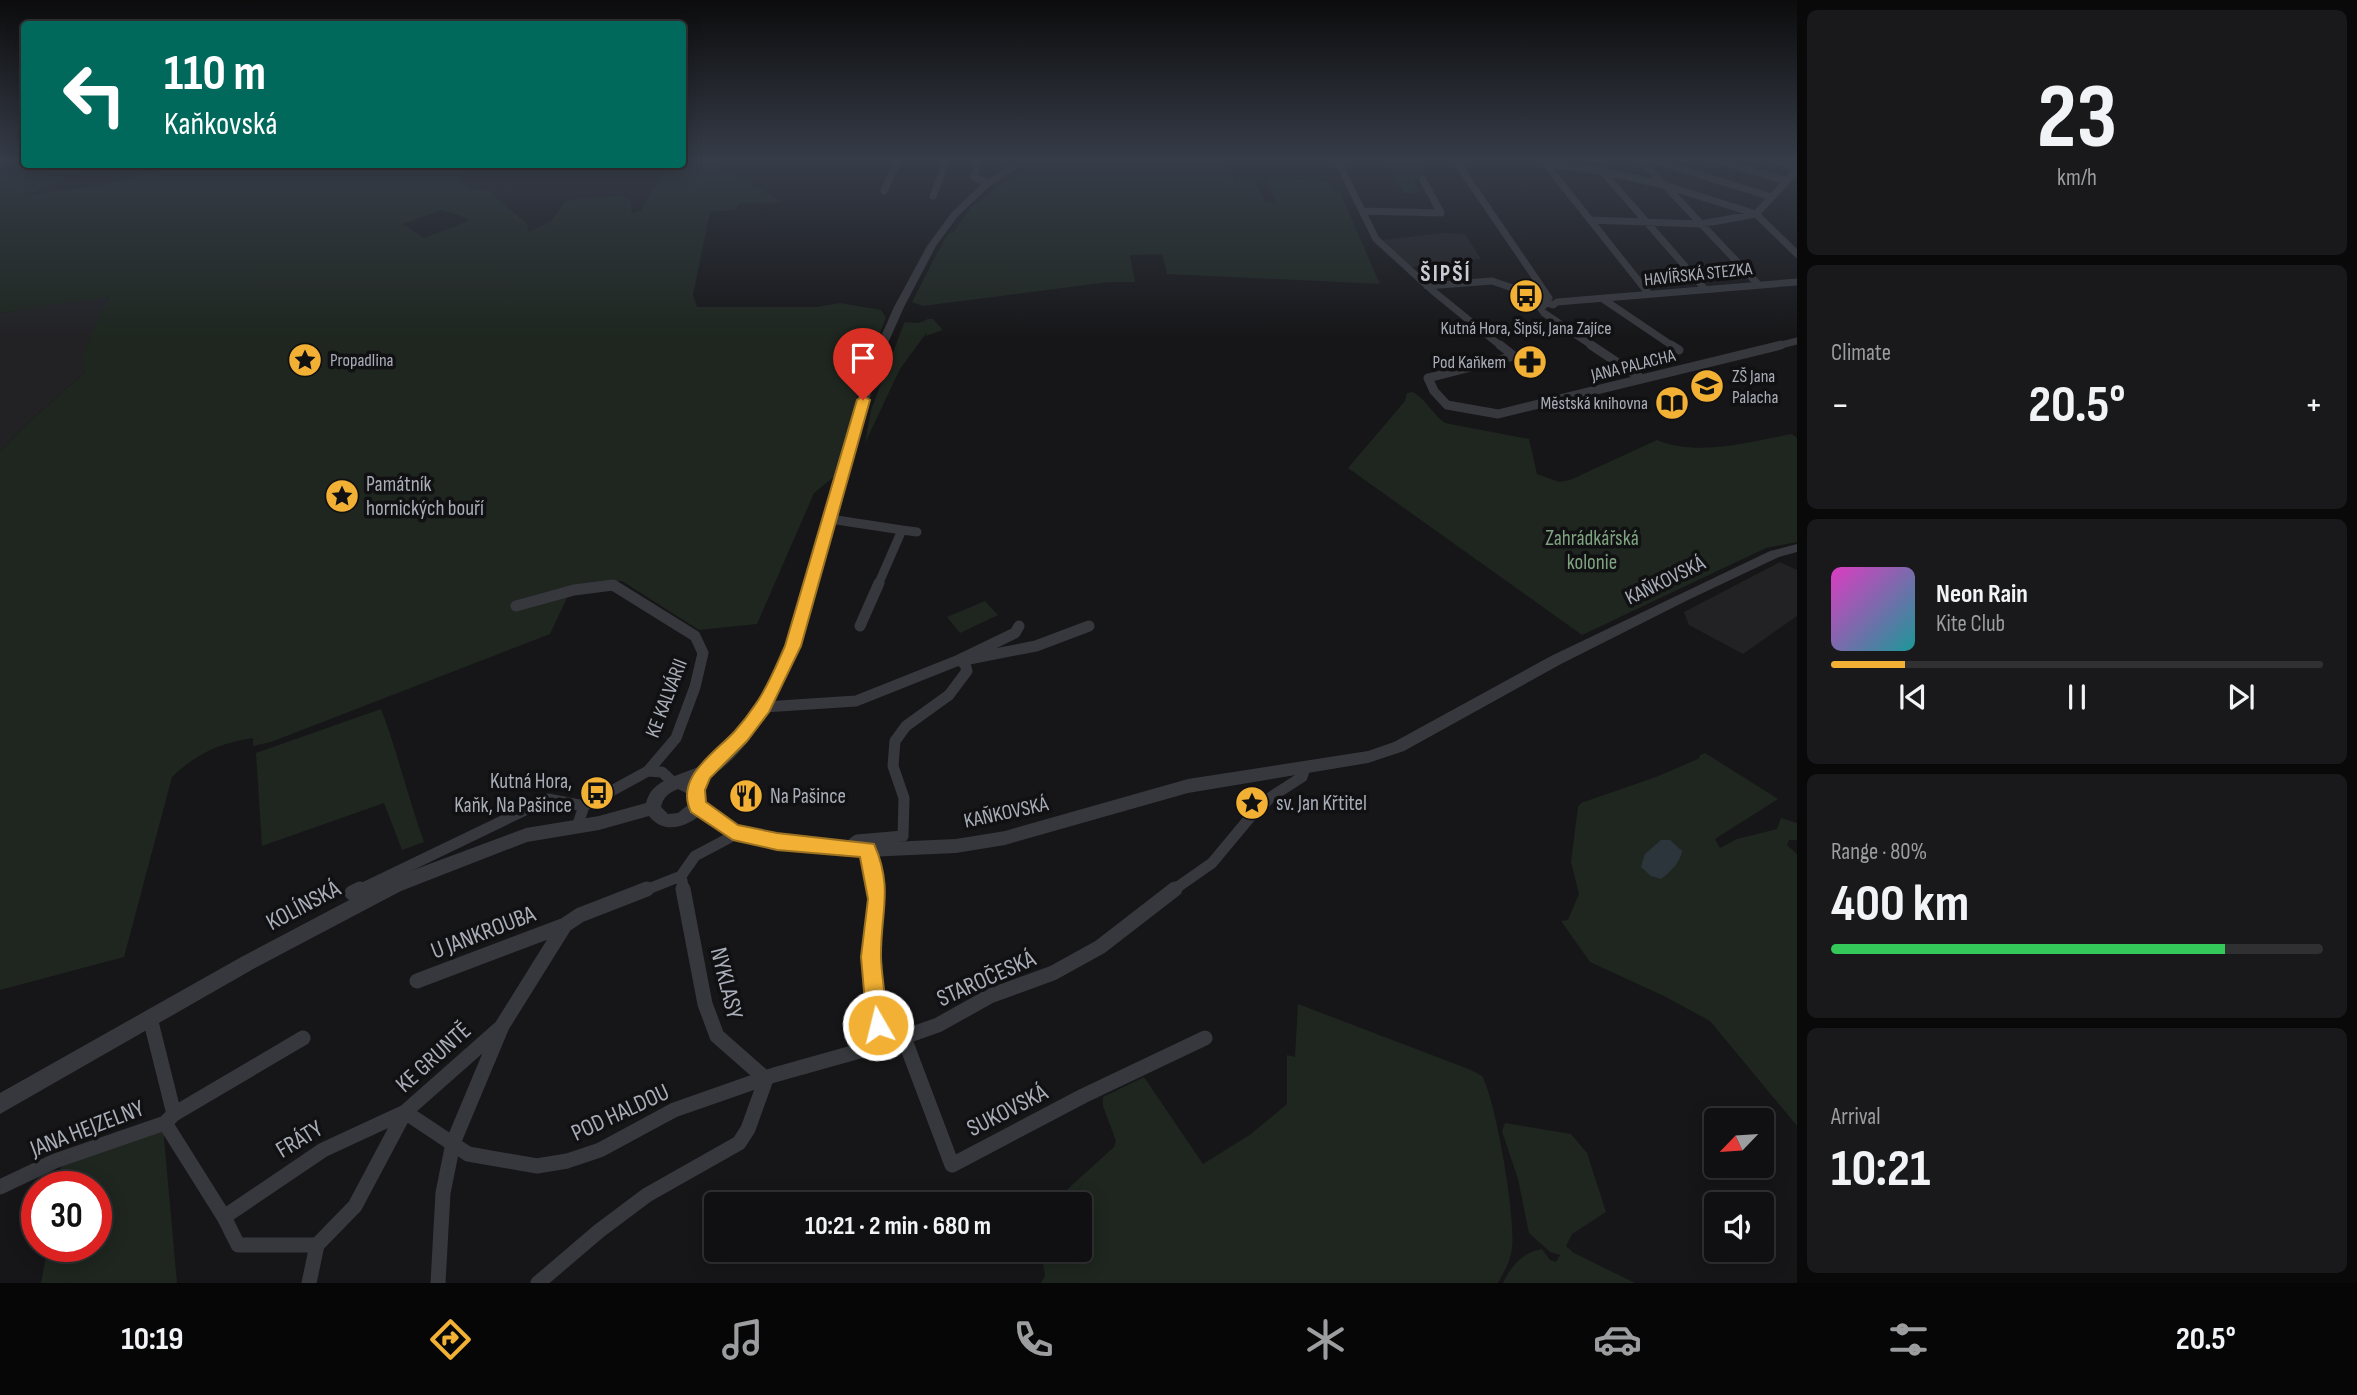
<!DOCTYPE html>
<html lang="en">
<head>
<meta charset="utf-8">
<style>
	body { margin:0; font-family:"Sofia Sans Condensed",sans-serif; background:#19191b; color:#f1f3f6; height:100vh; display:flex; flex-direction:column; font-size:26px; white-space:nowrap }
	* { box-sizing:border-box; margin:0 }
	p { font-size:23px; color:#9c9d9f }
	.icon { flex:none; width:38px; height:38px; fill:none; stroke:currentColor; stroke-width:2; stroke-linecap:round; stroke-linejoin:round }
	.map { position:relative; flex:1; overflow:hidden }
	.drawer { display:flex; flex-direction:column; gap:10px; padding:10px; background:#09090a; width:560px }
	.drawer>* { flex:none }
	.hud { position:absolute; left:21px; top:21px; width:665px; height:147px; border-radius:7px; box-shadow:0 4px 18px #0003,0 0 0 2px #303032; background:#00695c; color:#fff; overflow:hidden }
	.needle { width:46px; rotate:245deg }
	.tools { position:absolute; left:1704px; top:1108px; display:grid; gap:14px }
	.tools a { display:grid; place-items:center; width:70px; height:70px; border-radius:7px; background:#101012; box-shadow:0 4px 18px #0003,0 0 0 2px #303032; font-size:35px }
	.speed { position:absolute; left:21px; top:1171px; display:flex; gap:14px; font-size:35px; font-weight:700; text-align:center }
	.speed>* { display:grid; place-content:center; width:91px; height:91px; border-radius:50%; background:#101012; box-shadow:0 4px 18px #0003,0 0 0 2px #303032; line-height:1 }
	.speed .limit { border:10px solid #d22; background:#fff; color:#111 }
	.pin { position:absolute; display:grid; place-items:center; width:60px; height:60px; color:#fff; margin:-72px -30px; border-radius:50% 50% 50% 0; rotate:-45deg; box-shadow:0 0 7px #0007 }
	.pin .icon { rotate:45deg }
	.me { position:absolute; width:77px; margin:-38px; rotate:352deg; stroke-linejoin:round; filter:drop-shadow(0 0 5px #0008) }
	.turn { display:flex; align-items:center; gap:24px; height:147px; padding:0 28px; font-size:32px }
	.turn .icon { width:91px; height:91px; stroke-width:2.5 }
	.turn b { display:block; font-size:49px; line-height:60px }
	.big { font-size:52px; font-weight:700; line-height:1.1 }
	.drawer .card { flex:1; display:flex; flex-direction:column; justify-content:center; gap:10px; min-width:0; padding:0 24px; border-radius:10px; background:#19191b }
	.drawer .dial { align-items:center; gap:0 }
	.dial b { font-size:91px; line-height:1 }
	.song { display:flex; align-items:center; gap:21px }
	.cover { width:84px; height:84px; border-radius:10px; background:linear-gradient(135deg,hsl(310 70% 55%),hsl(180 70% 35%)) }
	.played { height:7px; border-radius:4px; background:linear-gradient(90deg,#f2b134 15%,#303032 15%) }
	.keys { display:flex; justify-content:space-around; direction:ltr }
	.heat { display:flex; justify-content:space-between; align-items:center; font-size:38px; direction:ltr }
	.charge { height:10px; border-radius:5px; background:linear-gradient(90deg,#34c759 80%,#303032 0) }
	.trip { position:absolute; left:704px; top:1192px; width:388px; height:70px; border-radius:7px; background:#101012; box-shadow:0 4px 18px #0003,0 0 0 2px #303032; font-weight:700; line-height:70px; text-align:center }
	.tabs { display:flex; height:112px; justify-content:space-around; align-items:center; background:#060607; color:#9c9d9f }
	.tabs .icon { width:49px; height:49px }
	.tabs .selected { color:#f2b134 }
	.tabs b { font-size:32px; color:#f1f3f6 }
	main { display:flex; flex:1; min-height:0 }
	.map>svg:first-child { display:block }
</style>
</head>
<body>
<main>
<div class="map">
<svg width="1797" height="1283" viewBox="0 0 1797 1283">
	<rect width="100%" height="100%" fill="#161618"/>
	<!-- built -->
	<path fill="#222225" d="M 1444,233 L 1465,234 L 1481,259 L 1411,267 L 1382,240 Z
		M 109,296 L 85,372 L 22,428 L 0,452 L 0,313 Z
		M 1780,562 L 1797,570 L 1797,616 L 1743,654 L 1689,625 L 1684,612 Z"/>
	<!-- green -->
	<path fill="#1e261f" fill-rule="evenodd" d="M 0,160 L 24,160 L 24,164 L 86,165 L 81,170 L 29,195 L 111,183 L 181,165 L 463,165 L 461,181 L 470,188 L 489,191 L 527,224 L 529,232 L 550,222 L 564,203 L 572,199 L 621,196 L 630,200 L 632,213 L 640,211 L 668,165 L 682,164 L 683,160 L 707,160 L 784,202 L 740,203 L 735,210 L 710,212 L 693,295 L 697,307 L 817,307 L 840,303 L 881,310 L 886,318 L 864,372 L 835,476 L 814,493 L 757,624 L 699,630 L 622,581 L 573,585 L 550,634 L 271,742 L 253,746 L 253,738 C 219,743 196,754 172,777 L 124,957 L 0,990 L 0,452 L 22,428 L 85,372 L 82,355 L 109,297 L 0,313 ZM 441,210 L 467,218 L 468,221 L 424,238 L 403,224 Z
		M 1039,160 L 1223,160 L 1229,177 L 1233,178 L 1235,184 L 1238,183 L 1237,179 L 1253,179 L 1266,203 L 1276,203 L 1268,179 L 1329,181 L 1334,190 L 1340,192 L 1380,284 L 1167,274 L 1162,254 L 1130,255 L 1135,282 L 1109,282 L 923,306 L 912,302 L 945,238 L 962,218 L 950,234 L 954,232 L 971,207 L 1016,174 Z
		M 1385,160 L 1419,160 L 1428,178 L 1413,178 L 1420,193 L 1403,193 Z
		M 928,319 L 933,319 L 943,330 L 926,336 L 927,332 L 900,369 L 865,443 L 871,410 L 903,326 L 905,322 L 919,323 Z
		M 1413,392 C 1427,400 1432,414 1445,423 L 1529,439 L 1537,474 L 1559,482 L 1570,480 L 1657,440 C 1697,457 1749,442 1792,434 L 1797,438 L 1797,542 L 1766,548 L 1582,635 L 1348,468 L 1405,401 L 1407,393 Z
		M 985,601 L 998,615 L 960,633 L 947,617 Z
		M 381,709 C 398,753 408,798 424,842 L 402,850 L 384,803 L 262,846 L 256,753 Z
		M 1705,753 L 1778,799 L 1715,839 L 1720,848 L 1737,839 L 1777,829 L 1781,818 L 1797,823 L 1797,840 L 1789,840 L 1787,845 L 1797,854 L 1797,1126 L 1710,1021 L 1666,997 L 1590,962 L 1561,921 L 1568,920 L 1579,894 L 1571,862 L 1578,807 L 1581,803 L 1656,777 L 1700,758 L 1699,756 Z
		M 1298,1004 L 1471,1070 L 1482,1076 C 1496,1101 1516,1218 1512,1248 C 1511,1260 1504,1272 1498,1283 L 1041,1283 L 1045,1276 L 1041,1250 L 1080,1250 L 1080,1204 L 1051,1204 L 1114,1147 L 1116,1141 L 1103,1106 L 1103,1097 L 1144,1077 L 1203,1164 L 1251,1134 L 1287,1104 L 1287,1055 L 1295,1057 Z
		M 1505,1123 L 1571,1134 L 1587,1153 L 1606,1212 L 1572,1234 L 1566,1246 L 1574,1253 L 1635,1283 L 1503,1283 C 1510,1267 1523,1252 1542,1249 L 1550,1260 L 1556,1262 L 1560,1255 L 1550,1252 L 1529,1233 L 1518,1179 L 1502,1131 Z
		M 163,1127 L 177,1283 L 41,1283 L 48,1246 L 96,1246 L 96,1186 L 58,1186 L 63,1156 Z"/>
	<!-- water -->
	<path fill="#2c353c" d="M 1661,840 L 1670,840 L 1682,851 C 1680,863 1671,871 1661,879 L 1651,876 L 1641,867 L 1645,854 Z"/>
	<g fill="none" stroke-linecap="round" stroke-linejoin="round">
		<!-- minor-far3 -->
		<path stroke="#37383d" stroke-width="7" d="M 979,160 L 974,177 L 988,183
			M 1337,160 L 1376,239 L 1433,291 L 1502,347
			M 1455,160 L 1549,298
			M 1641,160 L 1757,283
			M 1651,160 L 1772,197
			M 1714,160 L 1787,181
			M 1772,160 L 1797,168
			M 1545,163 L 1649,294
			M 1546,164 L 1602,171 L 1664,185 L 1756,214 L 1797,254
			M 1602,171 L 1704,288
			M 884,191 L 898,160
			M 933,196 L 947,160
			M 1362,211 L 1441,213 L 1423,180
			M 1590,220 L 1701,224 L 1756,214 L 1797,170
			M 1427,286 L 1492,281 L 1542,298 L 1548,297
			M 1542,298 L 1544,302 L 1553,305 L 1557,302 L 1797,282
			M 1603,299 L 1674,347
			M 1546,303 L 1541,309 L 1544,313 L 1594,347
			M 1774,347 L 1797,341"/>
		<!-- minor-far2 -->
		<path stroke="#37383d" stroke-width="9" d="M 1500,345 L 1514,356
			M 1591,345 L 1642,379
			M 1671,345 L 1679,350
			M 1514,356 L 1428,378 L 1434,391 L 1447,405 L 1498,414 L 1781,345
			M 830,519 L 902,530 L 878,585
			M 902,530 L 917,532"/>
		<!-- minor-far1 -->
		<path stroke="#37383d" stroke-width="11" d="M 516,606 L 574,590 L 613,585 L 695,636 L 703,653 L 695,687 L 676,738 L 648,771
			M 860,626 L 879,583
			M 969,659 L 1036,646 L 1089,626
			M 764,707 L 856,701 L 959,660 L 1015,633 L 1019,626
			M 577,827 L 584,806 L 648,771 L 662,772 L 674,783
			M 846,849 L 857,840 L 903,836 L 904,798 L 893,766 L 895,741 L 906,726 L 949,695 L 967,671 L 965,664 L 959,660
			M 867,850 L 876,891
			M 681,876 L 684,891
			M 357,891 L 548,799 L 584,806
			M 643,891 L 681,876 L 695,856 L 729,838 L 733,832
			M 1172,891 L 1212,863 L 1252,815 L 1271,797 L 1302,777 L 1305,768"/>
		<!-- minor -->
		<path stroke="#37383d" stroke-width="15" d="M 683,889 L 705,1004 L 717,1036 L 766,1079
			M 876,889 L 871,957 L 881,1045
			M 352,893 L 360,889
			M 417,981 L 565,925
			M 904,1038 L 952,1165 L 1083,1096 L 1205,1038
			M 405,1112 L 468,1154 L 537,1166 L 567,1161 L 600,1150 L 674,1110 L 774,1075 L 881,1045 L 938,1025 L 990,996 L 1053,973 L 1100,947 L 1175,889
			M 174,1114 L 303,1038
			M 165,1123 L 224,1217 L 238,1245 L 317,1245
			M 0,1187 L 55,1161 L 165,1123 L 174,1114 L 150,1018
			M 224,1217 L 323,1150 L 405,1112 L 500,1028
			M 309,1283 L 317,1245 L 355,1206 L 405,1112
			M 438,1283 L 443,1193 L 453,1143 L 502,1026 L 565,925 L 580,915 L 647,889
			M 538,1283 L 599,1231 L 647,1195 L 739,1143 L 748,1129 L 766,1079"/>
		<!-- tertiary -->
		<path fill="#37383d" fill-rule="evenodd" d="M 1020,160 L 1030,160 L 991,185 L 958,216 L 936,246 L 904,307 L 884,352 L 869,400 L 800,646 C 780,692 747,764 697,783 L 704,790 L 705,803 L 737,826 L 777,835 L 867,843 L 956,839 L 1005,831 L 1188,779 L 1368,751 L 1394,742 L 1551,656 L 1770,551 L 1797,544 L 1797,552 L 1779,557 L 1688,600 L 1561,664 L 1404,751 L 1368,763 L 1188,793 L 1005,845 L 956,853 L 867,857 L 777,849 L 727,837 L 699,816 C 683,829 662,833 649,816 L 599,830 L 527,842 L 401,891 L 255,968 L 0,1114 L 0,1093 L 243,956 L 389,879 L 526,828 L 599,816 L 646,803 C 653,774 688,777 711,759 C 746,730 768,687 786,646 L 857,400 L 874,352 L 894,307 L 927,246 L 952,212 L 985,181 ZM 678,789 L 688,794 L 689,804 L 678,813 L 668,814 L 661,807 C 663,797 669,793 678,789 Z"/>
	</g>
	<!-- sky -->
	<linearGradient id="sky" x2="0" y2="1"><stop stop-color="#0c0c0d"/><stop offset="0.47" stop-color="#363c48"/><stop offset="1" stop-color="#363c48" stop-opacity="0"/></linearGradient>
	<rect width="1797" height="340" fill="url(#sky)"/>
	<!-- route -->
	<path fill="#f2b134" stroke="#9d7322" stroke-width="2" d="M 863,396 L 870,400 L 801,646 L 769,712 L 747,741 L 710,778 L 705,790 L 706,802 L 738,825 L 777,833 L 874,844 C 894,889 880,914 881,958 C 882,980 886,1003 889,1025 L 886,1032 L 878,1035 L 870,1032 L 867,1025 L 861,957 L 868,899 L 860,857 L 777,850 L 733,840 L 691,812 C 674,777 715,753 735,731 C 742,723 749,714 755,705 C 768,687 776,666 785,646 L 857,400 Z"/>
	<!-- icons -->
	<defs>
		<g id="bus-disc" transform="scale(1.75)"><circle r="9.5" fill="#f2b134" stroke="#111113"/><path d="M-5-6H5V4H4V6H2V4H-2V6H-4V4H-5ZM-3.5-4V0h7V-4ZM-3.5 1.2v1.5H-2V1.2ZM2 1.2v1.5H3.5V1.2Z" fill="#111"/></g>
		<g id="sight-disc" transform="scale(1.75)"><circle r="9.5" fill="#f2b134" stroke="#111113"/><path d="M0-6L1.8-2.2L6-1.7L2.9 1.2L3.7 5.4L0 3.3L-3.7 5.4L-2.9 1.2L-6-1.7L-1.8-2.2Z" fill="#111"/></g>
		<g id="pharmacy-disc" transform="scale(1.75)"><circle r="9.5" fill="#f2b134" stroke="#111113"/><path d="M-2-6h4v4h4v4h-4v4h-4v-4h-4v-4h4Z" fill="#111"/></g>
		<g id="school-disc" transform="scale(1.75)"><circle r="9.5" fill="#f2b134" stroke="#111113"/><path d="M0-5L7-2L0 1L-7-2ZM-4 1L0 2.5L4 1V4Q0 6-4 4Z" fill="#111"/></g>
		<g id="library-disc" transform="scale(1.75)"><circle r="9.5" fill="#f2b134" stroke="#111113"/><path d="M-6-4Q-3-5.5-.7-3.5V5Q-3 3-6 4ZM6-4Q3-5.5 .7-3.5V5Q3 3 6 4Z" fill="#111"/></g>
		<g id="restaurant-disc" transform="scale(1.75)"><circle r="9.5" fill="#f2b134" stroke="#111113"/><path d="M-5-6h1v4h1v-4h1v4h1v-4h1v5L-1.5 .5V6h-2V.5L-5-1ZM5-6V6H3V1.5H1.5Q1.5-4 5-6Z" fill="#111"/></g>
	</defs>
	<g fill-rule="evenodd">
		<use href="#bus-disc" x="1526" y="296"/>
		<use href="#sight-disc" x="305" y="360"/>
		<use href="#pharmacy-disc" x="1530" y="362"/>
		<use href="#school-disc" x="1707" y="386"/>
		<use href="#library-disc" x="1672" y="403"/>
		<use href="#sight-disc" x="342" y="496"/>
		<use href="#bus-disc" x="597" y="793"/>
		<use href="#restaurant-disc" x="746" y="796"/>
		<use href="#sight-disc" x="1252" y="803"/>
	</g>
	<g text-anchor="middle" stroke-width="7" stroke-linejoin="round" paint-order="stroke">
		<!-- far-street labels -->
		<g font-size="18" fill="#a8adb8" stroke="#111113">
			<text transform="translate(1698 274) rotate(-6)" y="6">HAVÍŘSKÁ STEZKA</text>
			<text transform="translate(1633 365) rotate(-14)" y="6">JANA PALACHA</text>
		</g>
		<!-- far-poi labels -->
		<g font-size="18" fill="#a8adb8" stroke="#111113" text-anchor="start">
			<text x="1526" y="334" text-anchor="middle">Kutná Hora, Šipší, Jana Zajíce</text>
			<text x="330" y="366">Propadlina</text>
			<text x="1506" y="368" text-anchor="end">Pod Kaňkem</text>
			<text x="1732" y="382">ZŠ Jana<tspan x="1732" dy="21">Palacha</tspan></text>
			<text x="1648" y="409" text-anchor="end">Městská knihovna</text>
		</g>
		<!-- poi labels -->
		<g font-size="21" fill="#a8adb8" stroke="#111113" text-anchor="start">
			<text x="366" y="491">Památník<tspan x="366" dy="24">hornických bouří</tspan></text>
			<text x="572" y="788" text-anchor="end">Kutná Hora,<tspan x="572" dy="24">Kaňk, Na Pašince</tspan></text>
			<text x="770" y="803">Na Pašince</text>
			<text x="1276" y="810">sv. Jan Křtitel</text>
		</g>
		<!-- park labels -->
		<g font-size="21" fill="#7fa381" stroke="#111113">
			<text x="1592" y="545">Zahrádkářská<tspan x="1592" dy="24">kolonie</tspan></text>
		</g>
		<!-- street labels -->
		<g font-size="21" fill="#a8adb8" stroke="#111113">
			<text transform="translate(1665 580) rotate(-26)" y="7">KAŇKOVSKÁ</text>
			<text transform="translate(666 698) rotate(-69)" y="7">KE KALVÁRII</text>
			<text transform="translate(1006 812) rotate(-12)" y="7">KAŇKOVSKÁ</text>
		</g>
		<!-- far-district labels -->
		<g font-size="23" font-weight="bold" letter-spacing="2" fill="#c9ccd4" stroke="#111113">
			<text x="1446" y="281">ŠIPŠÍ</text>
		</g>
		<!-- near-street labels -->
		<g font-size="24" fill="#a8adb8" stroke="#111113">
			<text transform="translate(303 905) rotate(-28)" y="8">KOLÍNSKÁ</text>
			<text transform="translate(483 932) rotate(-21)" y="8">U JANKROUBA</text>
			<text transform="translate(986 978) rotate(-24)" y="8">STAROČESKÁ</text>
			<text transform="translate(727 983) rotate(76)" y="8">NYKLASY</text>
			<text transform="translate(433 1057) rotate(-42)" y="8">KE GRUNTĚ</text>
			<text transform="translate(1007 1110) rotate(-27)" y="8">SUKOVSKÁ</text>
			<text transform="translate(620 1112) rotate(-25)" y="8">POD HALDOU</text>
			<text transform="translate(87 1128) rotate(-21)" y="8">JANA HEJZELNY</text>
			<text transform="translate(299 1139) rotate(-31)" y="8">FRÁTY</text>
		</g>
	</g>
</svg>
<div class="tools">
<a><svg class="needle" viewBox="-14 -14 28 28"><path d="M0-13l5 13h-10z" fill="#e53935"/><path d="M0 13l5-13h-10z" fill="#9c9d9f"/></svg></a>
<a><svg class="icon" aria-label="sound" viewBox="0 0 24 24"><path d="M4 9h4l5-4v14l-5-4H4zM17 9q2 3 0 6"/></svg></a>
</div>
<div class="speed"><div class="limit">30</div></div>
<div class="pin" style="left:863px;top:400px;background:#d93025"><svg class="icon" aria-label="arrive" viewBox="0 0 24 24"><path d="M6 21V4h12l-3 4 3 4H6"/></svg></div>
<svg class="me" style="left:878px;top:1025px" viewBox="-20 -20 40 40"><circle r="17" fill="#f2b134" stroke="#fff" stroke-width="3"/><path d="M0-11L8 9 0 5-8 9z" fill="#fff"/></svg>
<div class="trip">10:21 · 2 min · 680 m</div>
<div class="hud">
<div class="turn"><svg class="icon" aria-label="left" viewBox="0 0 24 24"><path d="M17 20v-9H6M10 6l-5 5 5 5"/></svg><div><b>110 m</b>Kaňkovská</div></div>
</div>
</div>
<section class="drawer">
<div class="card dial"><b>23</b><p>km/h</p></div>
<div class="card"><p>Climate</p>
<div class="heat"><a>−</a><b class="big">20.5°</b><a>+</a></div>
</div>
<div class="card">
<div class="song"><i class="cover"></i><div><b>Neon Rain</b><p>Kite Club</p></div></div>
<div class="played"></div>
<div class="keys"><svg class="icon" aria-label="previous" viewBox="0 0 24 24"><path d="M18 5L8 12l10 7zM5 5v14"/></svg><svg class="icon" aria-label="pause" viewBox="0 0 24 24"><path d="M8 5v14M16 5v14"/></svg><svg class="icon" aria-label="next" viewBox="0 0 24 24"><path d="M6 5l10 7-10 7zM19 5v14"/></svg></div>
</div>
<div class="card"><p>Range · 80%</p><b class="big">400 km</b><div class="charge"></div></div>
<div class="card"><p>Arrival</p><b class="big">10:21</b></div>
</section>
</main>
<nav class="tabs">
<b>10:19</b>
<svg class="icon selected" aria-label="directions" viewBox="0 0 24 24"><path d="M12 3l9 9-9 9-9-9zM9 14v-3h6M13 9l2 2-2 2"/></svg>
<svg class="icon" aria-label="music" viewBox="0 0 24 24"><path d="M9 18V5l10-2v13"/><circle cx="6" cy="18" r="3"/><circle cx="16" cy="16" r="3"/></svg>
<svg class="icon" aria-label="phone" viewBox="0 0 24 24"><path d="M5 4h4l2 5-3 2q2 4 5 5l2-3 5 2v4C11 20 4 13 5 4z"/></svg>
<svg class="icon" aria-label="climate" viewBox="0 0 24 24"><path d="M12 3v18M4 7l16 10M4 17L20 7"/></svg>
<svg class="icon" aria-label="car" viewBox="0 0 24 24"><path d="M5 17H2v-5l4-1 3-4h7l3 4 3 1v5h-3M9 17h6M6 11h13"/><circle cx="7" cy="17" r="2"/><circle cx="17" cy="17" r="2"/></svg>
<svg class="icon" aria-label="filters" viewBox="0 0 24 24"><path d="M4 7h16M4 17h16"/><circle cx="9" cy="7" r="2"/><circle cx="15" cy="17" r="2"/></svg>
<b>20.5°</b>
</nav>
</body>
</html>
